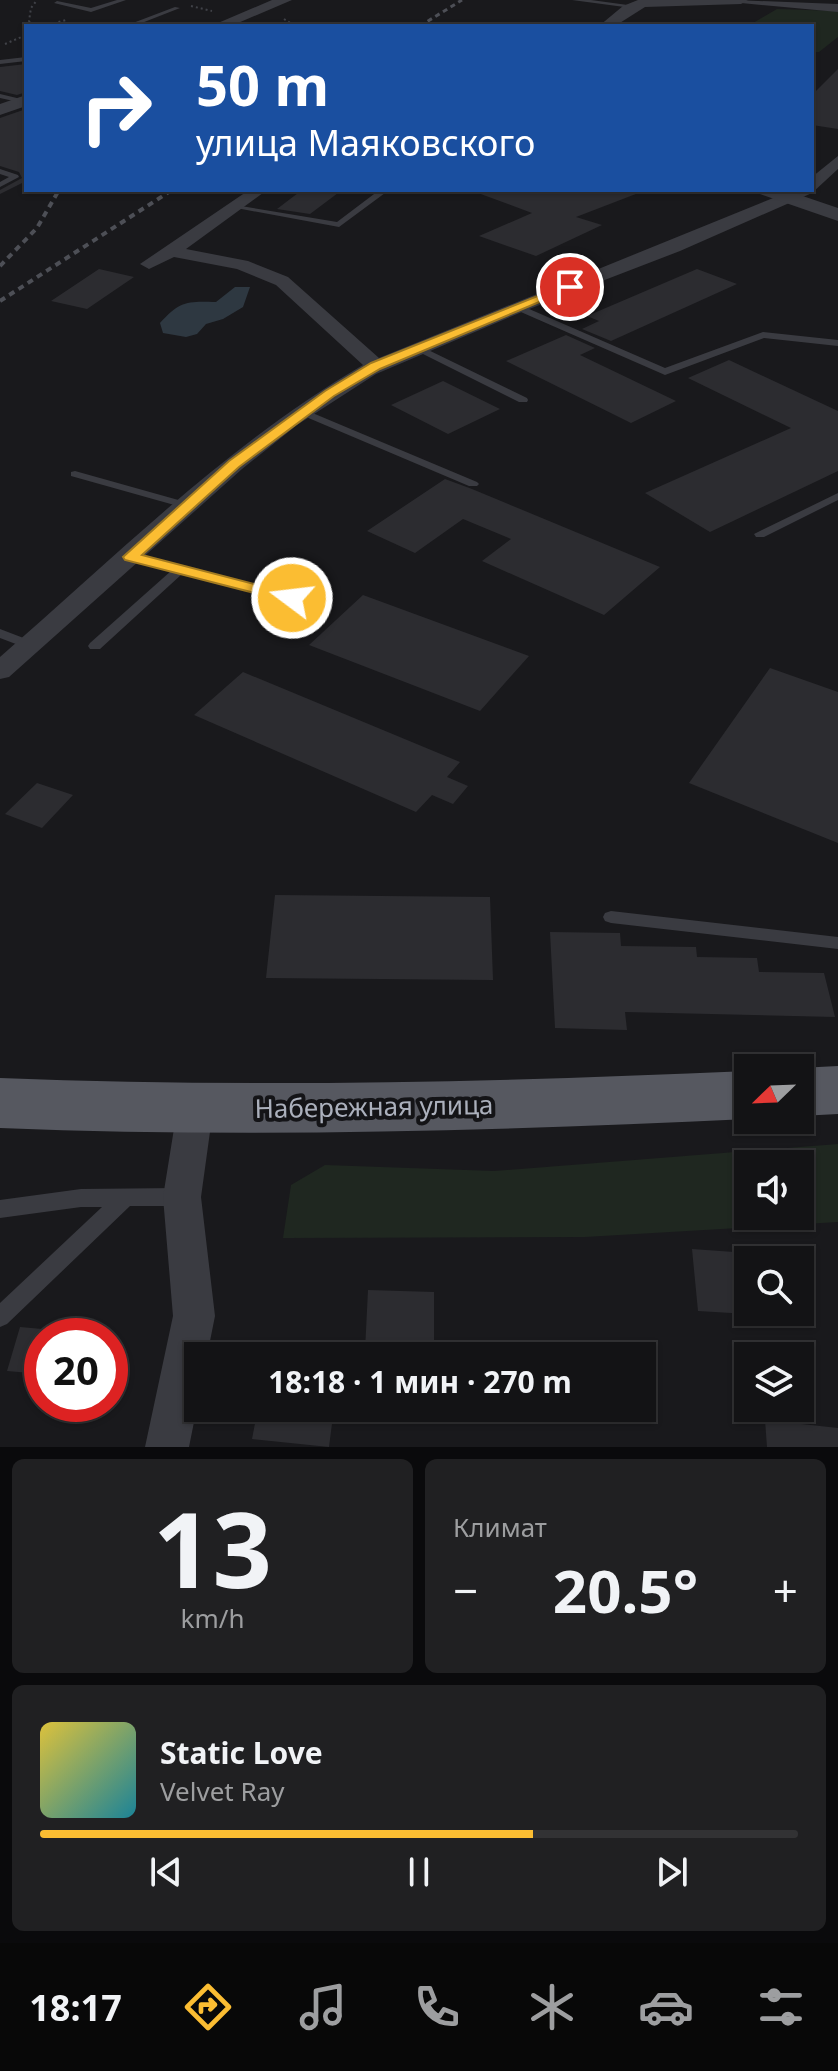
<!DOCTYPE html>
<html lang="ru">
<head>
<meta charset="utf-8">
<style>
	body { margin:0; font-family:"Noto Sans",sans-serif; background:#202022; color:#f1f3f6; height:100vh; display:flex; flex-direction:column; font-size:30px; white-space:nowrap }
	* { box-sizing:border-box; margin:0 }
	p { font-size:26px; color:#9d9ea0 }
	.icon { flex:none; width:44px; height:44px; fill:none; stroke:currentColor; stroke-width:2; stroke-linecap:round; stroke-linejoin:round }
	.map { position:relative; height:1447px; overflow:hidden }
	.drawer { display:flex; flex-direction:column; gap:12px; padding:12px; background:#0a0a0c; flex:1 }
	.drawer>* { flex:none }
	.banner { position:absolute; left:24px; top:24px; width:790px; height:168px; border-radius:0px; box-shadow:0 2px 6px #0004,0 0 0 2px #323234; background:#1a4fa0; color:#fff; overflow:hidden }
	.needle { width:52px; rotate:247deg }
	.controls { position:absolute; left:734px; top:1054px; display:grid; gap:16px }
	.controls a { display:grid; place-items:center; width:80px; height:80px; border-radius:0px; background:#131315; box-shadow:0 2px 6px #0004,0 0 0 2px #323234; font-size:40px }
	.speed { position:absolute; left:24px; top:1318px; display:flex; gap:16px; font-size:40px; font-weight:700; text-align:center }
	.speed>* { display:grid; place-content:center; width:104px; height:104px; border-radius:50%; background:#131315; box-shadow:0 2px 6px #0004,0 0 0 2px #323234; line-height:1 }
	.speed .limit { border:12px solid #d22; background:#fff; color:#111 }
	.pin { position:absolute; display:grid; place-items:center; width:68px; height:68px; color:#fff; margin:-34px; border:4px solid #fff; border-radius:50%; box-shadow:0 2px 8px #0007 }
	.me { position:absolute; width:88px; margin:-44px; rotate:285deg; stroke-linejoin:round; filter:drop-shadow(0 0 6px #0008) }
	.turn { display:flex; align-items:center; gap:28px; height:168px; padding:0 40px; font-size:36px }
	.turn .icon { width:104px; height:104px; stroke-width:2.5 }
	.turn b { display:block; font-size:56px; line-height:68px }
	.big { font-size:60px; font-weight:700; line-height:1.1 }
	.drawer .card { flex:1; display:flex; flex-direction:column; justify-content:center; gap:12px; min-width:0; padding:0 28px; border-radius:12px; background:#202022 }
	.drawer .dial { align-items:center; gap:0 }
	.dial b { font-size:104px; line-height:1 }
	.song { display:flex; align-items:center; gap:24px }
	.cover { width:96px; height:96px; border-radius:12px; background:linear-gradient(135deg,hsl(50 70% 55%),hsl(190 70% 35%)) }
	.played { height:8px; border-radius:4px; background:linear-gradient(90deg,#fbbd32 65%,#323234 65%) }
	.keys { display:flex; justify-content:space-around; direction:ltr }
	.heat { display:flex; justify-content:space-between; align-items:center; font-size:44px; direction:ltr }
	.drawer .tiles { flex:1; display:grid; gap:12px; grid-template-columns:1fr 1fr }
	.card:last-child { grid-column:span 2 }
	.trip { position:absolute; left:184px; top:1342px; width:472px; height:80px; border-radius:0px; background:#131315; box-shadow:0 2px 6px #0004,0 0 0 2px #323234; font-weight:700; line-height:80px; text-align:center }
	.tab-bar { display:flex; height:128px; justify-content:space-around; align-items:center; background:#080808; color:#9d9ea0 }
	.tab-bar .icon { width:56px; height:56px }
	.tab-bar .active { color:#fbbd32 }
	.tab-bar b { font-size:36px; color:#f1f3f6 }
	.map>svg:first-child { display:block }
</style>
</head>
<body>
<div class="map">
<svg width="838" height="1447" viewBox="0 0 838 1447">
	<rect width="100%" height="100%" fill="#19191c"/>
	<!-- green -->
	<path fill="#1f2720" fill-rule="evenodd" d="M 777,9 L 838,11 L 838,37 L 819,52 L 812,52 L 812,26 L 748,26 Z
		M 838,1144 L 838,1222 L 585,1237 L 283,1238 L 291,1185 L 325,1165 L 494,1171 ZM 748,1164 L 800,1164 L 800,1216 L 748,1216 Z"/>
	<!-- water -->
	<path fill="#2e3841" d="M 235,287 L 250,287 L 243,307 L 223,319 L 206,324 L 197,334 L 186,337 L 163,333 L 160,323 C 180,301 187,301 216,302 Z"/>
	<!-- building -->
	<path fill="#2c2c30" d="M 26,64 L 26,92 L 17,95 L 0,91 L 0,67 Z
		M 838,69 L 838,129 L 812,125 L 812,95 Z
		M 26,109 L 26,181 L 0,194 L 0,190 L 22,178 L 19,172 L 0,166 L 0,118 Z
		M 302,190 L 342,190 L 310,214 L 277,209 Z
		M 478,190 L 641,190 L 641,192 L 576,217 L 602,225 L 536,256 L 479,236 L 532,213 L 478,193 Z
		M 99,269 L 134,277 L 87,309 L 51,301 Z
		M 697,269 L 737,284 L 611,341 L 582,329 L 599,321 L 587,316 Z
		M 566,335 L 595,348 L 580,355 L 676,401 L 631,423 L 506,361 Z
		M 729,360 L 838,411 L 838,471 L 710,532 L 645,493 L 791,428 L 688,378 Z
		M 443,381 L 500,409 L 448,434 L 391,405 Z
		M 445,479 L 472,489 L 660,567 L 604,615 L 482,561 L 511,539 L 463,519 L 415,553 L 367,531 Z
		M 363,595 L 529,656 L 480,711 L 309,645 Z
		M 770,668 L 838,692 L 838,843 L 689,783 Z
		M 243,672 L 460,762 L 447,777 L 468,786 L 453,804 L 432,795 L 416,812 L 194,715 Z
		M 37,783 L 73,795 L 42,828 L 5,814 Z
		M 275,895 L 490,897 L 493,980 L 266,978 Z
		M 550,932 L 620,933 L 621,946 L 696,947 L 697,957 L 757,958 L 759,972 L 824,973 L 835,1017 L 625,1012 L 627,1030 L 555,1028 Z
		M 692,1249 L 748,1253 L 748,1314 L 698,1311 Z
		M 368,1290 L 434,1292 L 434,1352 L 365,1351 Z
		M 20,1327 L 42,1329 L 42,1374 L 7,1371 Z
		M 258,1408 L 334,1408 L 329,1447 L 252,1439 Z
		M 765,1420 L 838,1428 L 838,1447 L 767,1447 Z"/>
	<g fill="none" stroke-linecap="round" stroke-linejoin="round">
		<!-- path -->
		<path stroke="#404248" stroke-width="2" stroke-dasharray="2 3" stroke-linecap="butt" d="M 191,6 L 212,11
			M 284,19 L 295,26
			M 33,26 L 29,21 L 31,8 L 37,0
			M 44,26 L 66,20
			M 5,44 L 26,35"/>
		<!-- service -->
		<path fill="#3a3b41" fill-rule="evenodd" d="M 117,0 L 126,0 L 91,12 L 54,3 L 57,1 L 91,8 Z
			M 572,0 L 591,0 L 635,6 L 632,8 Z
			M 175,7 L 180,8 L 134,26 L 125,26 Z
			M 26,57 L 26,61 L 0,64 L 0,60 Z
			M 0,94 L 25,100 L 26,102 L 23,103 L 0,98 Z
			M 0,169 L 18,175 L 19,177 L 0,187 L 0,182 L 9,177 L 0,174 Z
			M 378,191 L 385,193 L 339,227 L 231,207 L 235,205 L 337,222 Z
			M 514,305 L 520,305 L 665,368 L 763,332 L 838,340 L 838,346 L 764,338 L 665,375 L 514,309 Z
			M 418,345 L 527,398 L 528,400 L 527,402 L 519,402 L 415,350 L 413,348 Z
			M 303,409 L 477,482 L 479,484 L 477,486 L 469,486 L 299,414 L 299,410 Z
			M 75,471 L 189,503 L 191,505 L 185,508 L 71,476 L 71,472 Z
			M 838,493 L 838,500 L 764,537 L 756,537 L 754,534 Z
			M 131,553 L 296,595 L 298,598 L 292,602 L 182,574 L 100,649 L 90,649 L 88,646 L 90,643 L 171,571 L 127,560 L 125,557 L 127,554 Z
			M 0,629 L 34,642 L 36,645 L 29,649 L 0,638 Z
			M 611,911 L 838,937 L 838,949 L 611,923 L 605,921 L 603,917 L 605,913 Z
			M 179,1188 L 186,1191 L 189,1197 L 186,1203 L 179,1206 L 130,1206 L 7,1324 L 0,1327 L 0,1303 L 102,1207 L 81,1207 L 0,1218 L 0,1200 L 81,1189 Z"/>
		<!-- minor -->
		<path fill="#3a3b41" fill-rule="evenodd" d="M 735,0 L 838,4 L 838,12 L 741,3 Z
			M 838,156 L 838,169 L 812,193 L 680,251 L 524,311 L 376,374 L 297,425 L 242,469 L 9,677 L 0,679 L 0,657 C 117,555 229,443 363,365 L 276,285 L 237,269 L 174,257 L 149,269 L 140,264 L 249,190 L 267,190 L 186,249 L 248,261 L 288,277 L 379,358 L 793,190 L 812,190 L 812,177 Z
			M 195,1094 L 208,1099 L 213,1110 L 201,1197 L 215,1316 L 207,1356 L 198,1356 L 198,1402 L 189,1447 L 145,1447 L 173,1316 L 163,1197 L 177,1110 L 182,1099 Z"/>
		<!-- tertiary -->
		<path fill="#3a3b41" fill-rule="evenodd" d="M 272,0 L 292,0 L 231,26 L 211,26 Z
			M 638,0 L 748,0 L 741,4 L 645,7 L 615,26 L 599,26 L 623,6 Z
			M 26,95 L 26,106 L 0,115 L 0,104 Z
			M 757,190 L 785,190 L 838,208 L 838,221 L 760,194 Z"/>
		<!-- primary -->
		<path fill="#565860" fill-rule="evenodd" d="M 838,1066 L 838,1114 L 800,1116 L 799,1068 Z
			M 748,1071 L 748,1119 C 498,1131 250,1138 0,1128 L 0,1078 C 250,1088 499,1082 748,1071 Z"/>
		<!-- rail-far1 -->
		<path stroke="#4d4f56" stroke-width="3" stroke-dasharray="5 4" stroke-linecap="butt" d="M 420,26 L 462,0"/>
		<!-- rail -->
		<path stroke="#4d4f56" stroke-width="4" stroke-dasharray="6 5" stroke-linecap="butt" d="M 0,266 L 37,228 L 59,190
			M 0,301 L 172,190"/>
	</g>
	<!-- route -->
	<path fill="#fbbd32" stroke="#a37b20" stroke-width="2" d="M 565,285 L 575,287 L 380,369 L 334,396 L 239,467 L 142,555 L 297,595 L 297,601 L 286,601 L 125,560 L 123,557 L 229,461 L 325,391 L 371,363 Z"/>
	<g text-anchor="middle" stroke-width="8" stroke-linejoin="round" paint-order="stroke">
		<!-- near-street labels -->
		<g font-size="26" fill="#abb0bc" stroke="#141417">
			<text transform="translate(374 1107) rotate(-1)" y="9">Набережная улица</text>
		</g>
	</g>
</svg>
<div class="controls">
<a><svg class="needle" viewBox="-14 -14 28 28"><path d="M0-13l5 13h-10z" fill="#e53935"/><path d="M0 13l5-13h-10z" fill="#9d9ea0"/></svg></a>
<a><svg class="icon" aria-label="sound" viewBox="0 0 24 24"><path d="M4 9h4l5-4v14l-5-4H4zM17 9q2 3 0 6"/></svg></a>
<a><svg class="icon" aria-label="search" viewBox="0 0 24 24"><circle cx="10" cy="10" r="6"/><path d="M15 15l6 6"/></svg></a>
<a><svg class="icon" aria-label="layers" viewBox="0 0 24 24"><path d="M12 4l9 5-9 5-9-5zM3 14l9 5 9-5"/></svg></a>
</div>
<div class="speed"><div class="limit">20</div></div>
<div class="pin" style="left:570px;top:287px;background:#d93025"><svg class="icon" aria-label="arrive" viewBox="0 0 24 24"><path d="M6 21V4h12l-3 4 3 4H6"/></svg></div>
<svg class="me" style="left:292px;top:598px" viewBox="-20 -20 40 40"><circle r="17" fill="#fbbd32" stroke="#fff" stroke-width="3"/><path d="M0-11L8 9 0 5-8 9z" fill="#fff"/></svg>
<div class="trip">18:18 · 1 мин · 270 m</div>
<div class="banner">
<div class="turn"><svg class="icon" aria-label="right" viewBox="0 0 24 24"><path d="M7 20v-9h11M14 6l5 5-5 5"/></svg><div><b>50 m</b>улица Маяковского</div></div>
</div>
</div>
<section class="drawer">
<div class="tiles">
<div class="card dial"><b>13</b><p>km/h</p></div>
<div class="card"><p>Климат</p>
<div class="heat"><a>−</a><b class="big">20.5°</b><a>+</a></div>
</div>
<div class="card">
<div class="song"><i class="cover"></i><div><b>Static Love</b><p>Velvet Ray</p></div></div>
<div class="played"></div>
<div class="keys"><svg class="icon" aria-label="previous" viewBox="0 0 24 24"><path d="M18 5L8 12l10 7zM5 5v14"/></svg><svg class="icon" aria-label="pause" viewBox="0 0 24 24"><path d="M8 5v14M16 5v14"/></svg><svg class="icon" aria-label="next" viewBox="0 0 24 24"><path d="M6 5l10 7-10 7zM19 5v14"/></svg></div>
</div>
</div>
</section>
<nav class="tab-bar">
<b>18:17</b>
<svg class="icon active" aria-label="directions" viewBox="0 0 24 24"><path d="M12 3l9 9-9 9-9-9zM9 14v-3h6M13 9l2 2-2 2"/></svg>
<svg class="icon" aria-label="music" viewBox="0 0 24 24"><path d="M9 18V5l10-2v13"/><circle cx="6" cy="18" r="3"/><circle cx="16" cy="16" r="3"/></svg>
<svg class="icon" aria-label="phone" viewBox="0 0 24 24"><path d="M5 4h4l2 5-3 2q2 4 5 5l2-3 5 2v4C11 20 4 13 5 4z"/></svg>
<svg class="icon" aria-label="climate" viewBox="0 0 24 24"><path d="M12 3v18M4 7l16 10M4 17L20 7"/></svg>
<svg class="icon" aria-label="car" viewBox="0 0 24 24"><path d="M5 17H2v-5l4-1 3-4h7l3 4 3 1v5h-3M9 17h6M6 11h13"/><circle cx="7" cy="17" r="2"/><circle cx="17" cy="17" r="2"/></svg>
<svg class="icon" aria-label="filters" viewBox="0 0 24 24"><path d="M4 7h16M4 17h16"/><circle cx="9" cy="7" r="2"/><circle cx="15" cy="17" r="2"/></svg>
</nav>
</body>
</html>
